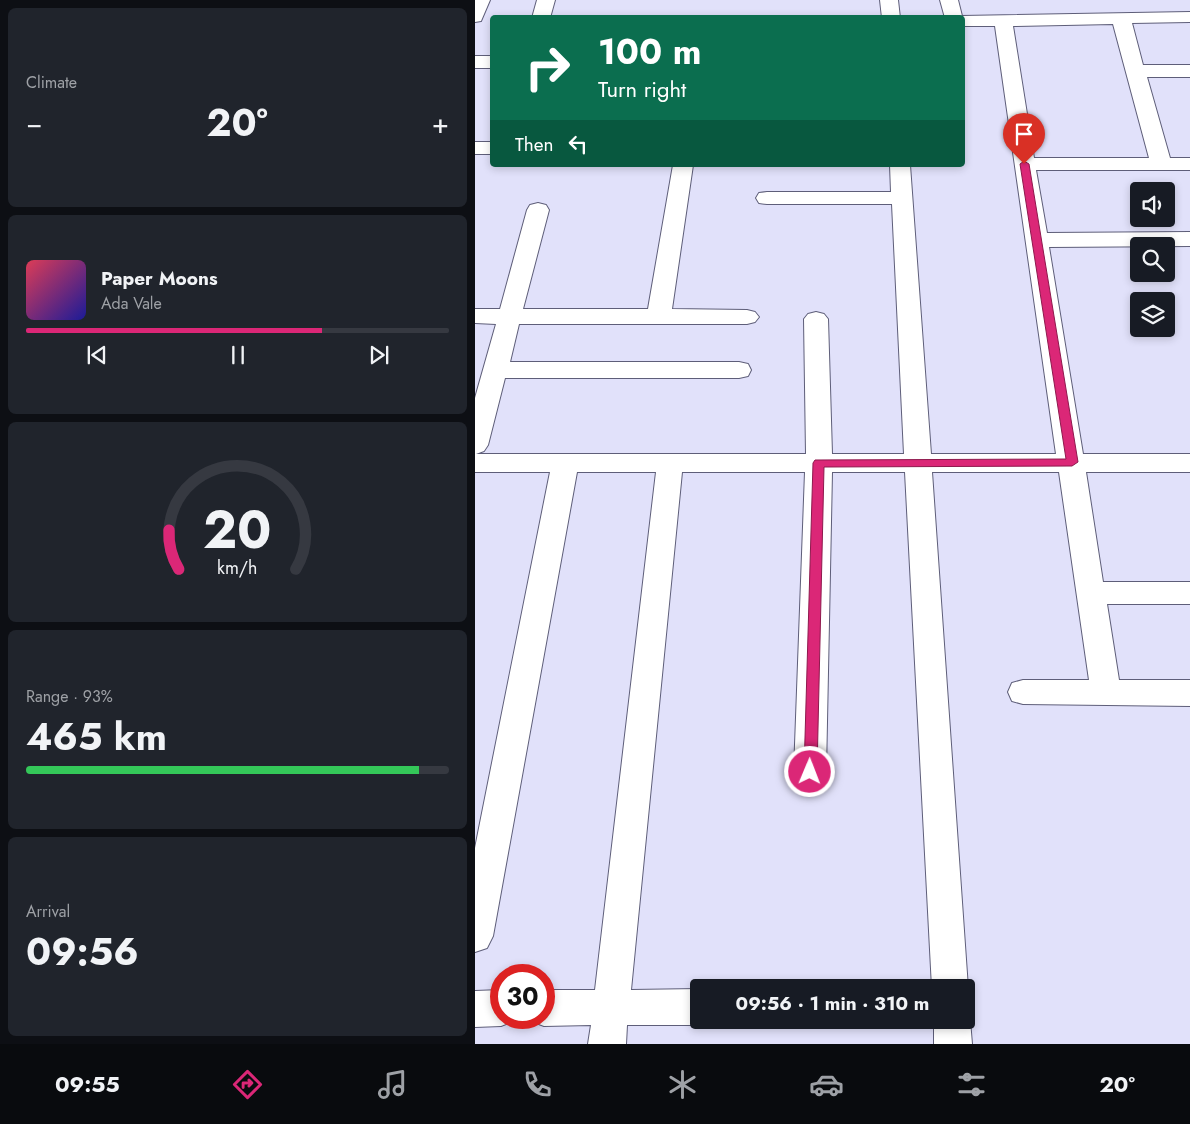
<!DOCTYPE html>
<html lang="en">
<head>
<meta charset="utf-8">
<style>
	body { margin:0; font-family:Jost,sans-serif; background:#20242c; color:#f1f3f6; height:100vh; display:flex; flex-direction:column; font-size:19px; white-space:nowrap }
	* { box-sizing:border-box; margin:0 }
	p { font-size:16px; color:#9ea1a6 }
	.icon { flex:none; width:28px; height:28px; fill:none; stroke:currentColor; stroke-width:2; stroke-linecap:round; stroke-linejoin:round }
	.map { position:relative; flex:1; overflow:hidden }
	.details { display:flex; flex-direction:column; gap:8px; padding:8px; background:#0d0f14; width:475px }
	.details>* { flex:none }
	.guide { position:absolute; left:15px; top:15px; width:475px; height:152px; border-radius:5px; box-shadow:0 2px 8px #0003; background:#0b6e4f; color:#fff; overflow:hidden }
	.buttons { position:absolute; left:655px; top:182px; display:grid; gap:10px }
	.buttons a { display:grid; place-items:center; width:45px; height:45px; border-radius:5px; background:#171b24; box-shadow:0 2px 8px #0003; font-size:25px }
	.speed { position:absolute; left:15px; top:964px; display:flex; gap:10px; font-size:25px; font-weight:700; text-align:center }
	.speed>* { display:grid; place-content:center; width:65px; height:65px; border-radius:50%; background:#171b24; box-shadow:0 2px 8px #0003; line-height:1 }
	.speed .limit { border:8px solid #d22; background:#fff; color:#111 }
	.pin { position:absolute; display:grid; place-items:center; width:42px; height:42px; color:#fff; margin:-51px -21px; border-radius:50% 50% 50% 0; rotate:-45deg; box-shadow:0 0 5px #0007 }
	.pin .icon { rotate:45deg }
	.me { position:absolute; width:55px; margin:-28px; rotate:1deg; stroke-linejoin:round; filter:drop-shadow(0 0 4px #0008) }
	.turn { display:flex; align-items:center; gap:18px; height:105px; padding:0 25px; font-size:22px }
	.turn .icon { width:65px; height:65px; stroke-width:2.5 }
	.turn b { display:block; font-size:35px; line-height:42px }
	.then { display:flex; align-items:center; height:48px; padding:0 25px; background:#0003; gap:10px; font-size:19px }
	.big { font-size:38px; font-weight:700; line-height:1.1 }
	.details .card { flex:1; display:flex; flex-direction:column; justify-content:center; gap:8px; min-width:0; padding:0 18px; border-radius:8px; background:#20242c }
	.details .dial { align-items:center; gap:0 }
	.dial svg { height:130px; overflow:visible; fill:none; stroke:#363941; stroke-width:7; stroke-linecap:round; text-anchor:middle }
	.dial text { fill:#f1f3f6; stroke:none }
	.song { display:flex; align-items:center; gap:15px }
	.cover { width:60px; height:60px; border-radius:8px; background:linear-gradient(135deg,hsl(350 70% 55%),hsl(240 70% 35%)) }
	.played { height:5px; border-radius:2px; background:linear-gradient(90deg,#db2777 70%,#363941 70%) }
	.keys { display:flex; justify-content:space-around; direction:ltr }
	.heat { display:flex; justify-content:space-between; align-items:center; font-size:28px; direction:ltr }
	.charge { height:8px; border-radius:4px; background:linear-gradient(90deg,#34c759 93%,#363941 0) }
	.trip { position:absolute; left:215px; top:979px; width:285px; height:50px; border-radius:5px; background:#171b24; box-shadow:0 2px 8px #0003; font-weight:700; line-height:50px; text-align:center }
	.tab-bar { display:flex; height:80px; justify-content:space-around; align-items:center; background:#090b0e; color:#9ea1a6 }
	.tab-bar .icon { width:35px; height:35px }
	.tab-bar .current { color:#db2777 }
	.tab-bar b { font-size:22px; color:#f1f3f6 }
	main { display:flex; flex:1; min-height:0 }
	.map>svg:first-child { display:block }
</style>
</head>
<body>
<main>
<section class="details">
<div class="card"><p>Climate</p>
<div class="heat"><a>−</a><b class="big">20°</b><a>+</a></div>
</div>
<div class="card">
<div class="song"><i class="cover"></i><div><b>Paper Moons</b><p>Ada Vale</p></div></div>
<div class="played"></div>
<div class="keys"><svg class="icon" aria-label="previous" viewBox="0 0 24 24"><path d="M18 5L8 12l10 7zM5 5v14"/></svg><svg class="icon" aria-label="pause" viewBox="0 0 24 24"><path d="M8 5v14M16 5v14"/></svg><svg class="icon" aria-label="next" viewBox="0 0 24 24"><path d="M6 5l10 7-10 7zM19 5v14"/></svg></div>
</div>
<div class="card dial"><svg viewBox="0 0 100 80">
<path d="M14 69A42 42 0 1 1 86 69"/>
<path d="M14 69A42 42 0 0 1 8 45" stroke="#db2777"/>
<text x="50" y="56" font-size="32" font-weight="700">20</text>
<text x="50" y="72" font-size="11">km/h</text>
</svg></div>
<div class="card"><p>Range · 93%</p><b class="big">465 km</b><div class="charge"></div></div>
<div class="card"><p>Arrival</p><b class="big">09:56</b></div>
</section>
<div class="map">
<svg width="715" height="1044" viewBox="0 0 715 1044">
	<rect width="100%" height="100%" fill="#e1e1fa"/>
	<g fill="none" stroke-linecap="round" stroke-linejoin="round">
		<!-- minor casing -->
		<g stroke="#5e5e79" stroke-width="2">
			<path id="minor" d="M 0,0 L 15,0 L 6,21 L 0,22 Z
				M 62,0 L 80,0 L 75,18 L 57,18 Z
				M 405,0 L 423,0 L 425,18 L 407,18 Z
				M 465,0 L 483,0 L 487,16 L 715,12 L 715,22 L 657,23 L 668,65 L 715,65 L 715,77 L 672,77 L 695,158 L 715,158 L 715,170 L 561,170 L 572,233 L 715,232 L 715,246 L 574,247 L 608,454 L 715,454 L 715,472 L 611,472 L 628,582 L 715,582 L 715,604 L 632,604 L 644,680 L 715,680 L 715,706 L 548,704 L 537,701 L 533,692 L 537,683 L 548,680 L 614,680 L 584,472 L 457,472 L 493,988 L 491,992 L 491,988 L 457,988 L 430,472 L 357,472 L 351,772 L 346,782 L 335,786 L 324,782 L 319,772 L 330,472 L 207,472 L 156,990 L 224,989 L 224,1020 L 236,1020 L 224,1025 L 152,1025 L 151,1044 L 113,1044 L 116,1025 L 69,1026 L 56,1021 L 55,1018 L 69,1018 L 69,990 L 120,990 L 181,472 L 102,472 L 18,936 L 12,948 L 0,952 L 0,848 L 75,472 L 0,472 L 0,398 L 21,324 L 0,323 L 0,309 L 25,309 L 52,210 L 55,205 L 63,203 L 71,205 L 74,210 L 48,309 L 173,309 L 198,165 L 218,165 L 197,309 L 272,310 L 280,312 L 284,317 L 280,322 L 272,324 L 44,324 L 35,362 L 264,362 L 273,364 L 276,370 L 273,376 L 264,378 L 30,378 L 13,445 L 9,451 L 1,454 L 331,454 L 329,319 L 333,314 L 341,312 L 349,314 L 353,319 L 357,454 L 429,454 L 417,204 L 292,204 L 284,203 L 281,198 L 284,193 L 292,192 L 416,192 L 415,165 L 435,165 L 456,454 L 581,454 L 520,26 L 488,26 L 488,18 L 470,18 ZM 638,24 L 674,158 L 559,158 L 538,26 Z
				M 0,56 L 18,56 L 18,68 L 0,68 Z
				M 0,142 L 18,142 L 18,154 L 0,154 Z
				M 26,990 L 26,1018 L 40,1018 L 39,1021 L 26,1026 L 0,1027 L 0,991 Z
				M 491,1010 L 495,1020 L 497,1044 L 459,1044 L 459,1020 L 491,1020 Z"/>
		</g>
		<!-- minor -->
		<use href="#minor" fill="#fff" fill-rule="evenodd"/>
	</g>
	<!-- route -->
	<path fill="#db2777" stroke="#8e194d" d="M 549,161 L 554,164 L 603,462 L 597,466 L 349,467 L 342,772 L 340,776 L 335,778 L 331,776 L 329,772 L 338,463 L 340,460 L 591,459 L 545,164 Z"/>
</svg>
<div class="buttons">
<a><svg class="icon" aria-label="sound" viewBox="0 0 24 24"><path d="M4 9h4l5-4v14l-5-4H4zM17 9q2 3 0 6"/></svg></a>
<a><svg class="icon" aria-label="search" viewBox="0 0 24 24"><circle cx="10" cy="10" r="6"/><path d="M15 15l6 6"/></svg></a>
<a><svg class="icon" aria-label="layers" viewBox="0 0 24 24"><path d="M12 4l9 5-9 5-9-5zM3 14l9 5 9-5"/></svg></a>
</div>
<div class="speed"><div class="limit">30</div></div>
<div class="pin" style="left:549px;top:164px;background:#d93025"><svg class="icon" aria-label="arrive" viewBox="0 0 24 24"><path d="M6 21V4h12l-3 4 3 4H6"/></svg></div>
<svg class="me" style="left:335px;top:772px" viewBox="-20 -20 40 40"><circle r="17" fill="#db2777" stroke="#fff" stroke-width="3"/><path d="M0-11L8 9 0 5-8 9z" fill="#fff"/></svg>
<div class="trip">09:56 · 1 min · 310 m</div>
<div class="guide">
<div class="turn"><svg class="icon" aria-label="right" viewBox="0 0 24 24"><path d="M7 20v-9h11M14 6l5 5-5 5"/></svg><div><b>100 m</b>Turn right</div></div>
<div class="then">Then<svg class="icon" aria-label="left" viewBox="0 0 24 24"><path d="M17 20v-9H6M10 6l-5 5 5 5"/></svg></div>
</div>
</div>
</main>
<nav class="tab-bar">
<b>09:55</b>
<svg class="icon current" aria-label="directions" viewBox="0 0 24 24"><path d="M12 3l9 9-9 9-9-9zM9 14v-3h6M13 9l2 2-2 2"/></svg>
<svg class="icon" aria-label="music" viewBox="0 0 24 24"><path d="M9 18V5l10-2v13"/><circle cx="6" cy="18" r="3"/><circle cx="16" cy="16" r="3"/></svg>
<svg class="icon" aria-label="phone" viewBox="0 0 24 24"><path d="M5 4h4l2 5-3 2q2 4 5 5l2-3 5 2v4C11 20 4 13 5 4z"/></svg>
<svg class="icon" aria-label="climate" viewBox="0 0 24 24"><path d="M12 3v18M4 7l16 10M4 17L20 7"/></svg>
<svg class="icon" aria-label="car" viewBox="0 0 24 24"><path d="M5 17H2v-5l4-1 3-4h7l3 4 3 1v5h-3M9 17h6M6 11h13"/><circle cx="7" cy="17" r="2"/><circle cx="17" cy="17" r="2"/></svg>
<svg class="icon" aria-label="filters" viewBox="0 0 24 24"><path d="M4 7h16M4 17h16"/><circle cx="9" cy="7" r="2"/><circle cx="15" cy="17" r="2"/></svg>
<b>20°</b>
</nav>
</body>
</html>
